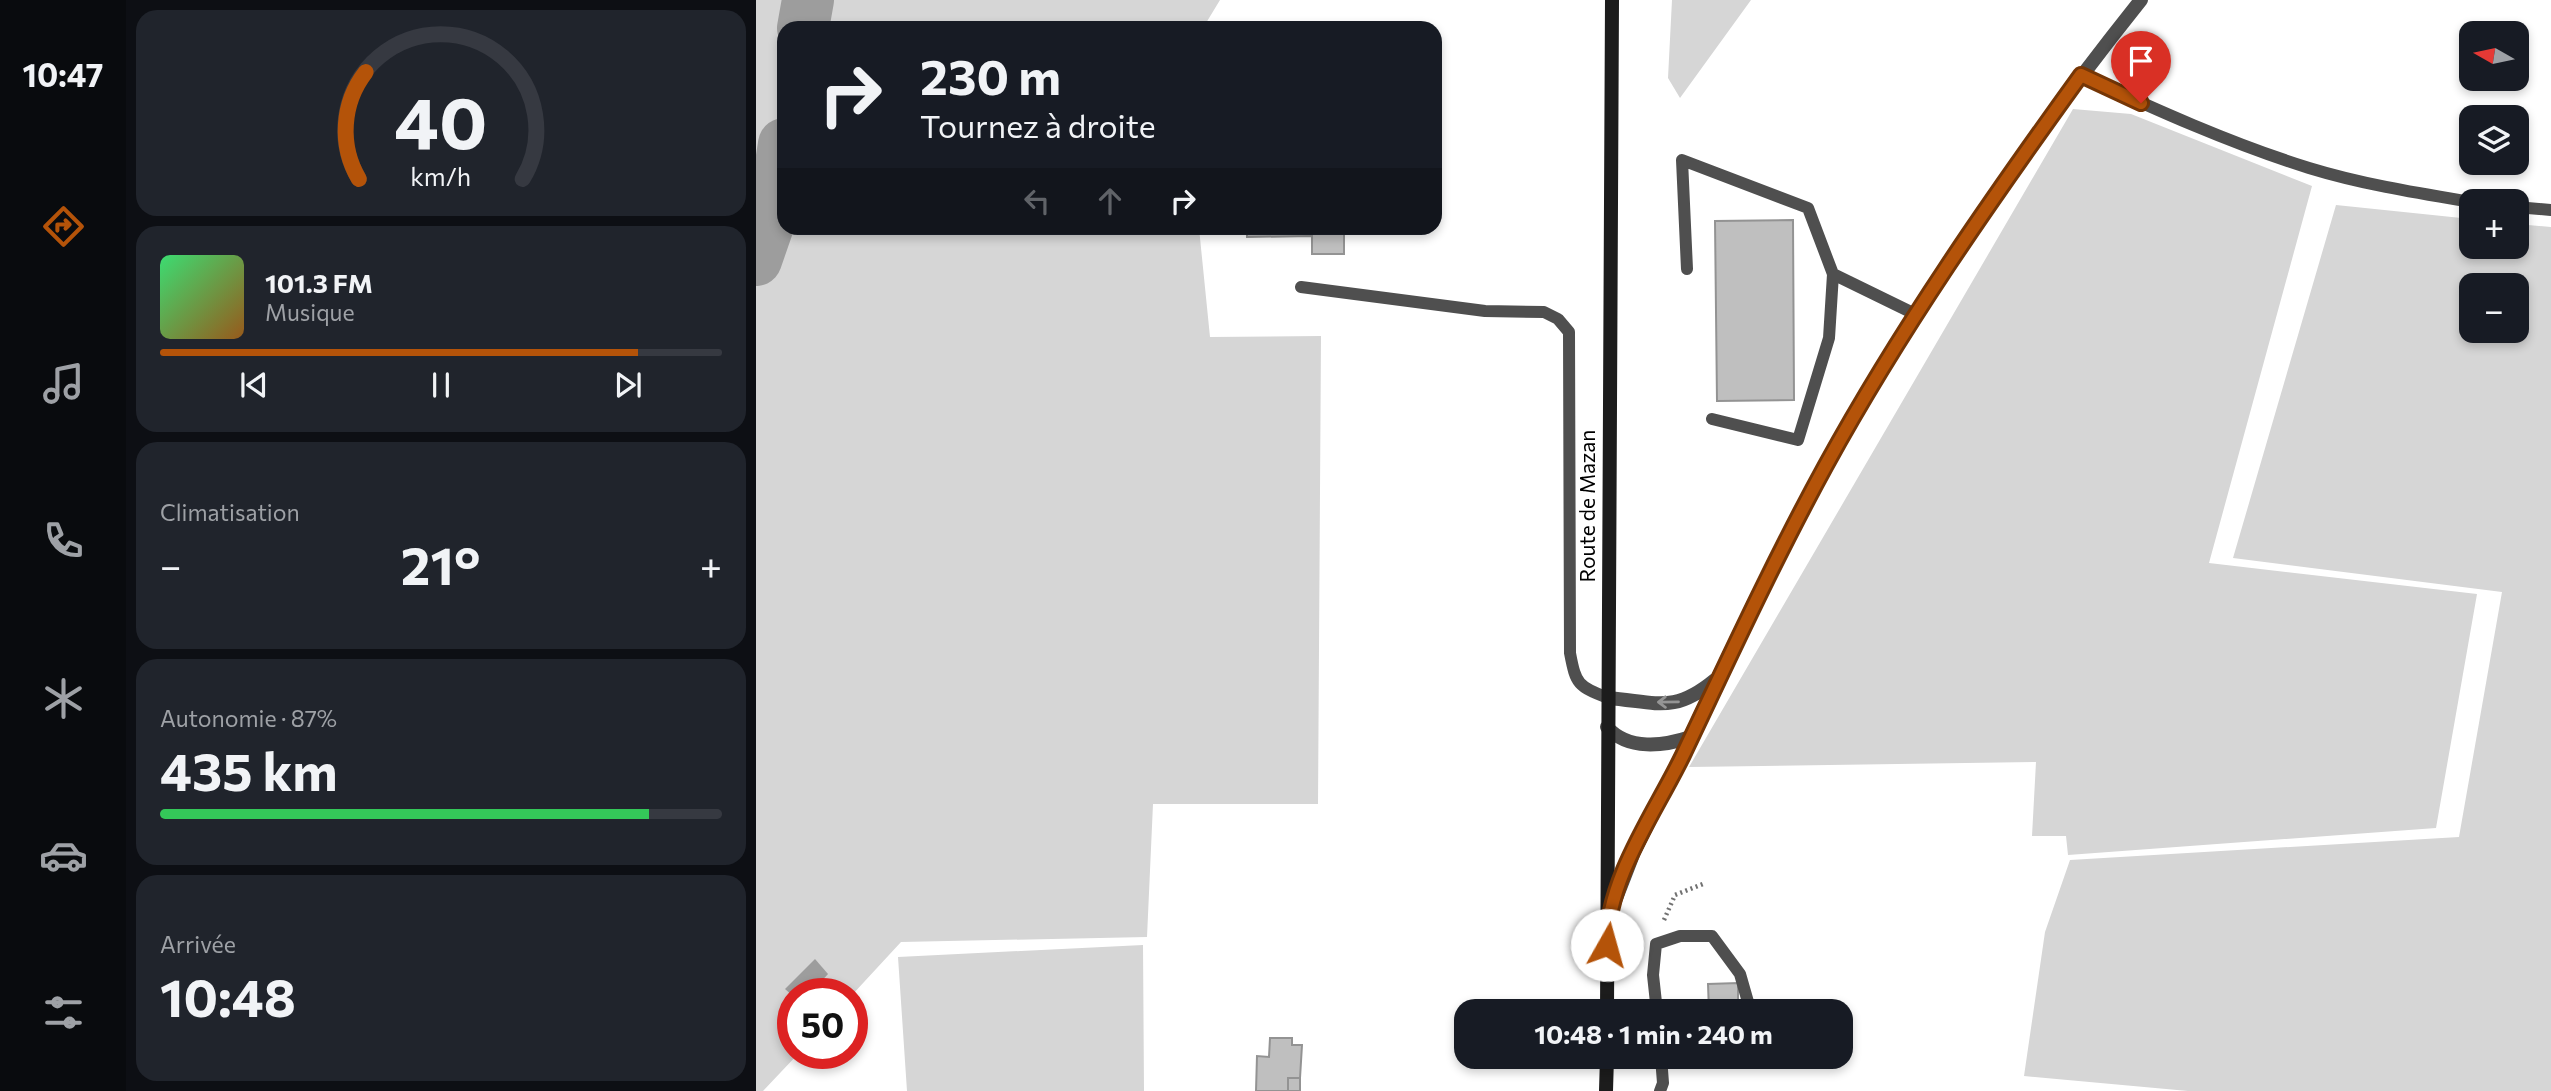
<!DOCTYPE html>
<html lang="fr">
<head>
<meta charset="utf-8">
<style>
	body { margin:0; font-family:Commissioner,sans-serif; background:#20242c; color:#f1f3f6; height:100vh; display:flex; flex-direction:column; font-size:26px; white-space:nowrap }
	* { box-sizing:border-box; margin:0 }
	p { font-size:23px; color:#9ea1a6 }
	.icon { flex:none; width:38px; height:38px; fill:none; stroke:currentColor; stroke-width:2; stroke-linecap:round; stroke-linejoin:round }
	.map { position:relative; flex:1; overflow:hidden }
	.drawer { display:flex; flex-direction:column; gap:10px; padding:10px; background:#0d0f14; width:630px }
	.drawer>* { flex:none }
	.guide { position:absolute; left:21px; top:21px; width:665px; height:214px; border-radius:21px; box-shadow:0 4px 10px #0003; background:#171b24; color:#f1f3f6; overflow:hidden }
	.needle { width:46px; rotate:279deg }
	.fabs { position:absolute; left:1703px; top:21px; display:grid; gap:14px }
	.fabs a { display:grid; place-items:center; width:70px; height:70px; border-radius:14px; background:#171b24; box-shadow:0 4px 10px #0003; font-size:35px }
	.speed { position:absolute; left:21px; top:978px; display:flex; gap:14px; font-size:35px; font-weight:700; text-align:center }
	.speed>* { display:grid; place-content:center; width:91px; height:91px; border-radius:50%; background:#171b24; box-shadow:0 4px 10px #0003; line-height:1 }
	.speed .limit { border:10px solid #d22; background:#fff; color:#111 }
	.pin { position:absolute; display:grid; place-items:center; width:60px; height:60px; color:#fff; margin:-72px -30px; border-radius:50% 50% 50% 0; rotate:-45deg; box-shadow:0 0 7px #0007 }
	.pin .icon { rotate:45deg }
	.me { position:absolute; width:77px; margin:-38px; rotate:7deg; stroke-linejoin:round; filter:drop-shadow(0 0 5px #0008) }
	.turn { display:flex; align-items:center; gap:24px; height:147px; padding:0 28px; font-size:32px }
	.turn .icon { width:91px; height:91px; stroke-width:2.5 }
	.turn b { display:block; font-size:49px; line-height:60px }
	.lanes { display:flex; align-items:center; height:66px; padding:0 28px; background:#0003; justify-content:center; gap:35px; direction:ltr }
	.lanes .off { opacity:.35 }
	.big { font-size:52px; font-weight:700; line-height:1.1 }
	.drawer .tile { flex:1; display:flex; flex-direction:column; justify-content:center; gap:10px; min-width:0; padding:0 24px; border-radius:21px; background:#20242c }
	.drawer .dial { align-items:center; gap:0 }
	.dial svg { height:182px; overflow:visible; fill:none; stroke:#363941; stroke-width:7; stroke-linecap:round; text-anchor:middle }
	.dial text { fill:#f1f3f6; stroke:none }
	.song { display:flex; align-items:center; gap:21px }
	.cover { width:84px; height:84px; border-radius:10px; background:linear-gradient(135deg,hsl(140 70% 55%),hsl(30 70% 35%)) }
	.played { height:7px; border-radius:4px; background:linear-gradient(90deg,#b45309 85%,#363941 85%) }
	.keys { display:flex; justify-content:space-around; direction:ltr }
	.heat { display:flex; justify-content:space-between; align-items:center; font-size:38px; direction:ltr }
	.charge { height:10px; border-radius:5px; background:linear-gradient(90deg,#34c759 87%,#363941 0) }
	.trip { position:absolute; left:698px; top:999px; width:399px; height:70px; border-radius:21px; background:#171b24; box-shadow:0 4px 10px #0003; font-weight:700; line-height:70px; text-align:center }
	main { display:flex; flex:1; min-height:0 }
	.tab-bar { display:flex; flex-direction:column; width:126px; justify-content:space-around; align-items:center; background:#090b0e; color:#9ea1a6 }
	.tab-bar .icon { width:49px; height:49px }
	.tab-bar .selected { color:#b45309 }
	.tab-bar b { font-size:32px; color:#f1f3f6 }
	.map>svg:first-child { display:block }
</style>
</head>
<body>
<main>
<nav class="tab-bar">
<b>10:47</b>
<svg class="icon selected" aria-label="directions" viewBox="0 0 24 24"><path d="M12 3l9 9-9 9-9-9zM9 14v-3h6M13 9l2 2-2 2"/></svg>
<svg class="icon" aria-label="music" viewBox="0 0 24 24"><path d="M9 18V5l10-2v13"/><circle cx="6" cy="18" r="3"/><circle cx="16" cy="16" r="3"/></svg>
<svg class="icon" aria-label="phone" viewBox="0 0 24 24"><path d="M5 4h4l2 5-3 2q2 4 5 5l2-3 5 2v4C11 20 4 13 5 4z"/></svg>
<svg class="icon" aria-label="climate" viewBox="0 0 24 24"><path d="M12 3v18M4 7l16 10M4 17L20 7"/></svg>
<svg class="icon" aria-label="car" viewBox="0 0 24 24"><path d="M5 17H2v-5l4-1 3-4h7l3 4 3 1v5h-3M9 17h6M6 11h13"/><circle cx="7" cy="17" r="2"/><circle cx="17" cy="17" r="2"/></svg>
<svg class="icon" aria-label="filters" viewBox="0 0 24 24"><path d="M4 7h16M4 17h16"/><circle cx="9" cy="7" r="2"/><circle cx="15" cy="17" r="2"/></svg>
</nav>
<section class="drawer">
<div class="tile dial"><svg viewBox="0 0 100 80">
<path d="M14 69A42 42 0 1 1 86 69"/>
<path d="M14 69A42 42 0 0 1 17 22" stroke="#b45309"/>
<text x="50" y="56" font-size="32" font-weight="700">40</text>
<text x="50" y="72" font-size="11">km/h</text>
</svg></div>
<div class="tile">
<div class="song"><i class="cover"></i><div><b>101.3 FM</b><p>Musique</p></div></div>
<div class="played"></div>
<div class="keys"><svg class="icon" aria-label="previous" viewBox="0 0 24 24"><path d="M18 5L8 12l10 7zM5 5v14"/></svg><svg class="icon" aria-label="pause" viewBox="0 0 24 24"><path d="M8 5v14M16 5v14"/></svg><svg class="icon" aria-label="next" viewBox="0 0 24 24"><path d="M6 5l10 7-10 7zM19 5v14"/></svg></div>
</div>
<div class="tile"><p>Climatisation</p>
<div class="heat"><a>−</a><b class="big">21°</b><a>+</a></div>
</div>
<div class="tile"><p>Autonomie · 87%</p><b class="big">435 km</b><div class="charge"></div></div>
<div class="tile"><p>Arrivée</p><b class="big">10:48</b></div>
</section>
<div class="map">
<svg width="1795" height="1091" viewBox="0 0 1795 1091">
	<rect width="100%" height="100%" fill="#fff"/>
	<!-- green -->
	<path fill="#d6d6d6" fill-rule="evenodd" d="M 0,0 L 464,0 L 447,28 L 28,28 L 28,228 L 443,228 L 454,337 L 565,336 L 562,804 L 397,804 L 391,937 L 145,942 L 96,995 L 37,994 L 37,1054 L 42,1054 L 7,1091 L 0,1091 Z
		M 916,0 L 995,0 L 924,98 L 912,78 Z
		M 1317,109 L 1375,114 L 1556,186 L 1453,563 L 1721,594 L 1680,828 L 1312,855 L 1310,836 L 1276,836 L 1280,762 L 933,767 Z
		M 1580,205 L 1715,219 L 1715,247 L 1760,247 L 1761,224 L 1795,227 L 1795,1091 L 1432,1091 L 1268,1076 L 1289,932 L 1314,860 L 1703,837 L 1746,592 L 1477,558 ZM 1760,285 L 1760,331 L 1715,331 L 1715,285 Z
		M 387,945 L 388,1091 L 151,1091 L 142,957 Z"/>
	<!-- water -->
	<path fill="#9d9d9d" d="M 59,959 L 72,974 L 54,994 L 37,996 L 29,989 Z"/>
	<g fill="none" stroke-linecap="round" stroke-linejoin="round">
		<!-- river -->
		<path stroke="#9d9d9d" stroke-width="52" d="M 47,28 L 52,0
			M 0,260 L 18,208 L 28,144"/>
	</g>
	<!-- building -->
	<path fill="#bfbfbf" stroke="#939393" stroke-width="2" d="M 1037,220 L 1038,400 L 961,401 L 959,221 Z
		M 491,228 L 588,228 L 588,254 L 556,254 L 556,236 L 491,237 Z
		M 982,983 L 982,1012 L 953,1012 L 952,984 Z
		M 1060,1001 L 1061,1012 L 1016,1012 L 1017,1002 Z
		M 514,1038 L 536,1038 L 536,1045 L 546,1045 L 544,1078 L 532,1078 L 532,1091 L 500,1091 L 501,1056 L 513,1057 Z
		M 980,1057 L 1061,1057 L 1061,1062 L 980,1062 Z
		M 532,1078 L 544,1078 L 544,1091 L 532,1091 Z"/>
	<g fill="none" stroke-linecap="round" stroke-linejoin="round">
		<!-- path -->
		<path stroke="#717171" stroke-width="4.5" stroke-dasharray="2 3.5" stroke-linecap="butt" d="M 908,920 L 919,895 L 947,884"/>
		<!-- service -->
		<path stroke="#4f4f4f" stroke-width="12" d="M 1325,75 C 1398,109 1476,144 1553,168 C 1605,184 1661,193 1715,202
			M 1760,207 L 1795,210
			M 931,269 L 926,160 L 1052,208 L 1077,274 L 1161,315
			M 545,287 L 729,311 L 788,312 L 802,319 L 813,332 L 814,653 C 820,685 822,686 852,698
			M 956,419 L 1042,440 L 1073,338 L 1077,274
			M 901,1012 L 897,975 L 900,944 L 924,936 L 956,936 L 984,974 L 994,1009
			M 904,1091 L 907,1083 L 905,1057"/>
		<!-- minor -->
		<path stroke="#4f4f4f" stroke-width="14" d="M 852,698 C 901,702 918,714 959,680
			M 851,727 C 872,751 908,746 935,737
			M 852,919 L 878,852 C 943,724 999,589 1071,464 C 1163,301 1269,145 1385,0"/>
		<!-- secondary -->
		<path stroke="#1c1c1c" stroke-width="14" d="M 851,1012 L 856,0
			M 850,1091 L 851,1057"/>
	</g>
	<!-- one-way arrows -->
	<defs><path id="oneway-shaft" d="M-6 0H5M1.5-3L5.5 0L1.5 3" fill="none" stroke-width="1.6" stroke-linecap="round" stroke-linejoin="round" transform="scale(1.75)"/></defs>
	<use stroke="#959595" href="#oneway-shaft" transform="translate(912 702) rotate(179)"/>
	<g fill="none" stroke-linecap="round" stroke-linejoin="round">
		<!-- route casing -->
		<g stroke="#753606" stroke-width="18">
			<path id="route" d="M 851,945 C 851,878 899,813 927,755 C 973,658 1018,560 1070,465 C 1144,330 1234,201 1325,75 L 1385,103"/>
		</g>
		<!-- route -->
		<use href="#route" stroke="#b45309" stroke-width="12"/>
	</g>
	<g text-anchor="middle" stroke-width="6" stroke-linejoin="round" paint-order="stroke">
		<!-- street labels -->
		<g font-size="21" fill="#000" stroke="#fff">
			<text transform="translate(832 506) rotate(-90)" y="7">Route de Mazan</text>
		</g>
	</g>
</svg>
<div class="fabs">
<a><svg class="needle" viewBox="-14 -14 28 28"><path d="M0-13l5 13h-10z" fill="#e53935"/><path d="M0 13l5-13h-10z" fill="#9ea1a6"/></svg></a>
<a><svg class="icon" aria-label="layers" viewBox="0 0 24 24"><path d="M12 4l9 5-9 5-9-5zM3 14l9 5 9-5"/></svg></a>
<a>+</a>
<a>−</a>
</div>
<div class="speed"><div class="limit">50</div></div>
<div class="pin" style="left:1385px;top:103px;background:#d93025"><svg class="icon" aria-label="arrive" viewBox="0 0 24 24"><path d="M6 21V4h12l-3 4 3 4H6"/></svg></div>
<svg class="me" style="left:851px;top:945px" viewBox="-20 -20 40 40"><circle r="19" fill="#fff"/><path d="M0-13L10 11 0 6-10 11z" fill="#b45309"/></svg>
<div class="trip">10:48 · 1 min · 240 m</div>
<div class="guide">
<div class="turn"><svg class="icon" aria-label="right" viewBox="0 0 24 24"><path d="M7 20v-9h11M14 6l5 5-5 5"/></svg><div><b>230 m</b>Tournez à droite</div></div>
<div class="lanes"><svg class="icon off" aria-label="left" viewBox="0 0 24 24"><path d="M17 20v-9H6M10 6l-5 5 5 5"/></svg><svg class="icon off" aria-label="ahead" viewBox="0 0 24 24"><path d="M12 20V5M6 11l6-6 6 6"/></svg><svg class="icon" aria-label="right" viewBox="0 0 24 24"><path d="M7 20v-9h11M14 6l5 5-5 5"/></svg></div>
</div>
</div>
</main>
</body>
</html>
